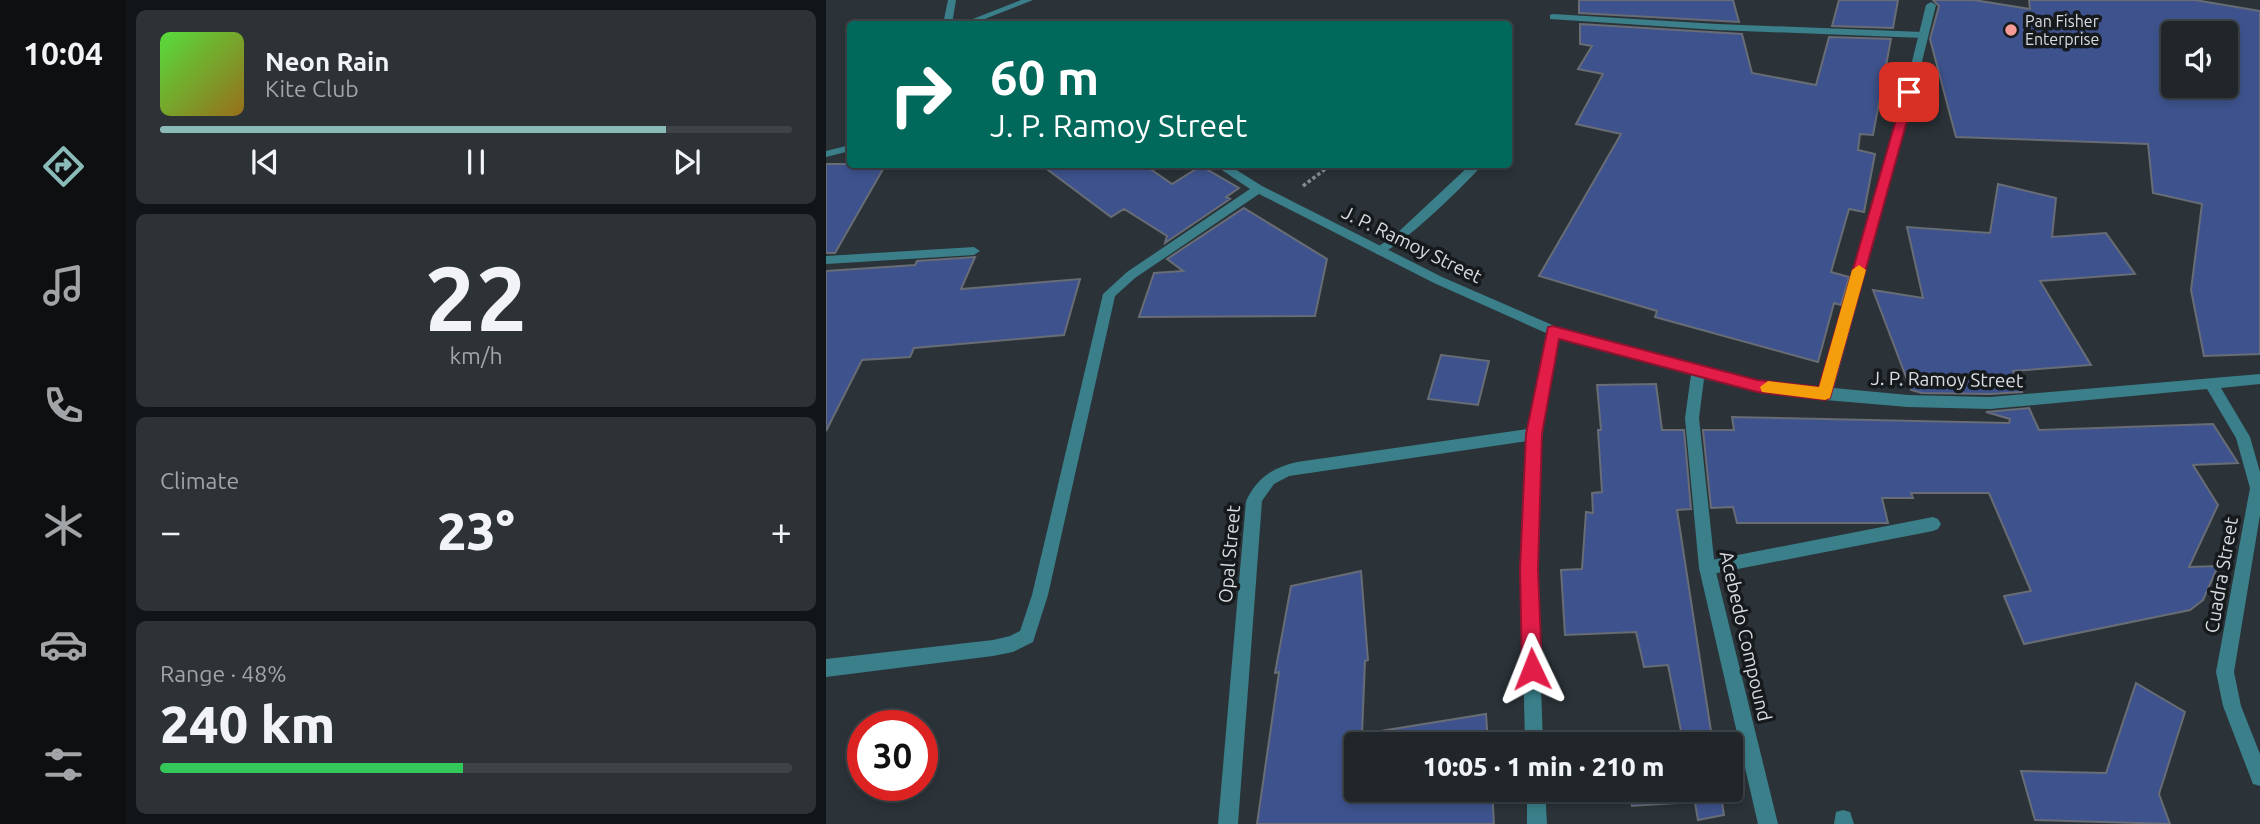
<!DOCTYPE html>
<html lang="en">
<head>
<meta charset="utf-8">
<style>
	body { margin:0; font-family:Ubuntu,sans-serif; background:#2d3236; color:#f1f3f6; height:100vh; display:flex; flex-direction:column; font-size:26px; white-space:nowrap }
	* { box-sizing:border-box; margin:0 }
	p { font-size:23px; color:#a2a5a8 }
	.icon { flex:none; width:38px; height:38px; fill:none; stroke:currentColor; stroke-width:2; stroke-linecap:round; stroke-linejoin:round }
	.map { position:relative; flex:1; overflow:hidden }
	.sheet { display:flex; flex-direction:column; gap:10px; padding:10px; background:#121517; width:700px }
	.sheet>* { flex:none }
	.hud { position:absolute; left:21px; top:21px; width:665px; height:147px; border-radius:7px; box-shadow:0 4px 10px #0003,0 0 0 2px #3d4347; background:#00695c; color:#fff; overflow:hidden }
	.buttons { position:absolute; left:1335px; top:21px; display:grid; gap:14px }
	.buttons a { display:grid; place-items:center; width:77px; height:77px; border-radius:7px; background:#20262a; box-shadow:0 4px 10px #0003,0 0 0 2px #3d4347; font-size:35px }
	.speed { position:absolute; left:21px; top:710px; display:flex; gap:14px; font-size:35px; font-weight:700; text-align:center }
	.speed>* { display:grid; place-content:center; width:91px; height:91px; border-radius:50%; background:#20262a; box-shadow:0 4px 10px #0003,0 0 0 2px #3d4347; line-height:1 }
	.speed .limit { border:10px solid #d22; background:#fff; color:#111 }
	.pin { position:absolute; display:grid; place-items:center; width:60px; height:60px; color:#fff; margin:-30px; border-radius:14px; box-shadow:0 4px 10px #0006 }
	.me { position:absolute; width:77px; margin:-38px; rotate:358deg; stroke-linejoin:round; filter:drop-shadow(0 0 5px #0008) }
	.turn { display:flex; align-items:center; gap:24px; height:147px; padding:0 28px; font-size:32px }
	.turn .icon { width:91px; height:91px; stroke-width:2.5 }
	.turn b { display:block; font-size:49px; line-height:60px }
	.big { font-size:52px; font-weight:800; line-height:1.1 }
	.sheet .tile { flex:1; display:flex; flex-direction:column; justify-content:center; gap:10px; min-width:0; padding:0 24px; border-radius:10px; background:#2d3236 }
	.sheet .dial { align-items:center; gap:0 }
	.dial b { font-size:91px; line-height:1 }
	.song { display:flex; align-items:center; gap:21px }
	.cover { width:84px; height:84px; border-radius:10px; background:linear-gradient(135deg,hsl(110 70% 55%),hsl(40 70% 35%)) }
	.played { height:7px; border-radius:4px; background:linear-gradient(90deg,#8bbbb9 80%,#3d4347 80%) }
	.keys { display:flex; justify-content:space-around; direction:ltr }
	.heat { display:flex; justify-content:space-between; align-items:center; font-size:38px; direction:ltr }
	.charge { height:10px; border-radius:5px; background:linear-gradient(90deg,#34c759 48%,#3d4347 0) }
	.trip { position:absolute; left:518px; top:732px; width:399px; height:70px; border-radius:7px; background:#20262a; box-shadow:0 4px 10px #0003,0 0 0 2px #3d4347; font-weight:800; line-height:70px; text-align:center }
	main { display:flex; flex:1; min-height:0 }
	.dock { display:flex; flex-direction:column; width:126px; justify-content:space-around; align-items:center; background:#0d0f11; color:#a2a5a8 }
	.dock .icon { width:49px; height:49px }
	.dock .selected { color:#8bbbb9 }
	.dock b { font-size:32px; color:#f1f3f6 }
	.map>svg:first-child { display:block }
</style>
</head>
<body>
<main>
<nav class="dock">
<b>10:04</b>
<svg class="icon selected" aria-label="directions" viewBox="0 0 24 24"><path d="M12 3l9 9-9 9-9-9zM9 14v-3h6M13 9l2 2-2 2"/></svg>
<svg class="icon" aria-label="music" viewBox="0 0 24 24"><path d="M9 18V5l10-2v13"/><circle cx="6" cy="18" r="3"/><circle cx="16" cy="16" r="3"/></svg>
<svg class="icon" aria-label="phone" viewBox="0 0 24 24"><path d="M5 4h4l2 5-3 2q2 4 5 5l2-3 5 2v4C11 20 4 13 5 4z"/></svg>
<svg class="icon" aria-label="climate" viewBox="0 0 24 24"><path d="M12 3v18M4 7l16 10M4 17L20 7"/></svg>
<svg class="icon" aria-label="car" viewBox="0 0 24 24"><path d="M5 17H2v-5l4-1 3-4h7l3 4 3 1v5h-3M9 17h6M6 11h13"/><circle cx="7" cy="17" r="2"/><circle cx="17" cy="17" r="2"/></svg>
<svg class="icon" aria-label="filters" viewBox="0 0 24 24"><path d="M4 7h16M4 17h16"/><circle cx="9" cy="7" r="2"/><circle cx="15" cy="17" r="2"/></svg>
</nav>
<section class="sheet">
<div class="tile">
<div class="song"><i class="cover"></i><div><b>Neon Rain</b><p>Kite Club</p></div></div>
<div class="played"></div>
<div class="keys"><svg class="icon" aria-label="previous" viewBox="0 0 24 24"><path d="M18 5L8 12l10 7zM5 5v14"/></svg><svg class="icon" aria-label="pause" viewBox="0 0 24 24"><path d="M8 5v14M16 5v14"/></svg><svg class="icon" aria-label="next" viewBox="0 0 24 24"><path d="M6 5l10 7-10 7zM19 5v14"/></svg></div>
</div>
<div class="tile dial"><b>22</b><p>km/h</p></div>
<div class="tile"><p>Climate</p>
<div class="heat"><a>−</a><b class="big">23°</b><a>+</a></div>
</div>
<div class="tile"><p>Range · 48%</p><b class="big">240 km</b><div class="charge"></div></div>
</section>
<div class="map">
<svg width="1434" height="824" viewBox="0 0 1434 824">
	<rect width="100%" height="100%" fill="#2b3338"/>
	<!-- building -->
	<path fill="#3e538d" stroke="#686c75" stroke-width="2" fill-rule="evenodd" d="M 753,0 L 907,0 L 913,22 L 753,13 Z
		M 1013,0 L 1072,0 L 1067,28 L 1006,26 Z
		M 1107,0 L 1148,0 L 1204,9 L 1203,0 L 1369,0 L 1434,11 L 1434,354 L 1378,356 L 1365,290 L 1376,204 L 1327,193 L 1322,144 L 1130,137 L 1104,39 L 1113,6 ZM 1348,33 L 1400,33 L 1400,86 L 1348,86 Z
		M 754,24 L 916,34 L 926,73 L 990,85 L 1003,37 L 1065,39 L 1047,135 L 1034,134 L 1032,150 L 1049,154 L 1038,212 L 1023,209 L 1005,272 L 1023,277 L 1015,305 L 1008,303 L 992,362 L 829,317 L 831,311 L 713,276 L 795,134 L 750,124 L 777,74 L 752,69 L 766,46 L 754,44 Z
		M 0,164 L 60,164 L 9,253 L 0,253 Z
		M 214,164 L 317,164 L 346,184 L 375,166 L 413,188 L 400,197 L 404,199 L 339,243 L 341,236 L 298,209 L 285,217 Z
		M 1172,184 L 1230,198 L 1226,237 L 1280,233 L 1309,274 L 1214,281 L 1265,365 L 1187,371 L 1196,392 L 1164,394 L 1096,393 L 1085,390 L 1047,290 L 1097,298 L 1081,227 L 1164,233 Z
		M 418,208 L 501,259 L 489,316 L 313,317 L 328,273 L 357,271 L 341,259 Z
		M 149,257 L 135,289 L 254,279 L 238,335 L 88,348 L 84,357 L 36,360 L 0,431 L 0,271 L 89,265 L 91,261 Z
		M 615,355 L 663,361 L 652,405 L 602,399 Z
		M 830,384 L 836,430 L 858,430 L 865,509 L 851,510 L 887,744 L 814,744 L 857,741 L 842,665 L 818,667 L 810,632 L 739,635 L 735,570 L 756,569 L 760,512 L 767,513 L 766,493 L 776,492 L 772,430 L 775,430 L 771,385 Z
		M 1203,408 L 1213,430 L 1387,424 L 1412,463 L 1367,465 L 1392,505 L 1363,567 L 1392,566 L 1377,600 L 1364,610 L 1198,644 L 1178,596 L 1205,591 L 1163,493 L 1085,493 L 1087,498 L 1056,498 L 1062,523 L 911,523 L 907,507 L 885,508 L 877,430 L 908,430 L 906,417 L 1183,423 L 1184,419 L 1160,412 Z
		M 535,571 L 542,660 L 539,661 L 536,734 L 660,714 L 662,744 L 530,744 L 530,789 L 666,789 L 668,824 L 431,824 L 453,672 L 449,673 L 465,586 Z
		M 1310,683 L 1359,712 L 1333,794 L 1344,824 L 1209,820 L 1195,771 L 1280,773 Z
		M 804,789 L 894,789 L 898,815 L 872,820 L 869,803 L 866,802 L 806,806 Z"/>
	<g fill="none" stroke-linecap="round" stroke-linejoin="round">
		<!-- path -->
		<path stroke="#858c90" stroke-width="3.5" stroke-dasharray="3.5 2.5" stroke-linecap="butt" d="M 477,186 L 506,164"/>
		<!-- service -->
		<path fill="#3a7f8a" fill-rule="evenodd" d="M 727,14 L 891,24 L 1097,32 L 1102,35 L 1097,38 L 891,30 L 724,19 L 724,15 Z
			M 645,164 L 657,164 C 643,181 566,257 550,254 L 548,251 L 550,248 L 568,236 Z
			M 1107,517 L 1112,519 L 1115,524 L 1112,529 L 1107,531 L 881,575 L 875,573 L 873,568 L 875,563 L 881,561 Z
			M 1017,810 L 1024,812 L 1028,824 L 1008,824 L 1010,812 Z"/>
		<!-- minor -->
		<path fill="#3a7f8a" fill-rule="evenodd" d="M 122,0 L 130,0 L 126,24 L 117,24 Z
			M 195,0 L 207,0 L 146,24 L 134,24 Z
			M 1105,2 L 1110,5 L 1085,106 L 1008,388 L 1082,395 L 1164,397 L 1434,374 L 1434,384 L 1395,388 L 1424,437 L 1434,472 L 1434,515 L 1408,672 L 1415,706 L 1434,754 L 1434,786 L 1427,784 L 1397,706 L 1390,672 L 1424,488 L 1410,438 L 1381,389 L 1164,409 L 1082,407 L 999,400 L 931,391 L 878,379 L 873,418 L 889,568 L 952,824 L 932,824 L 873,568 L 859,418 L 865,375 L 732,337 L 715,434 L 711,569 L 717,744 L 699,744 L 695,569 L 701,441 L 463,476 L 448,484 L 436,501 L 412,824 L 392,824 L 420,501 C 432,477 446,468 471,462 L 702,429 L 720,333 L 608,283 L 433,194 L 309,278 L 289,296 L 222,595 L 207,642 L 187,652 L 167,656 L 0,677 L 0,659 L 167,640 L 184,636 L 194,631 L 206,595 L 277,294 L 301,272 L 424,189 L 387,164 L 401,164 L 436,186 L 616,277 L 731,327 L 872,367 L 931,381 L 994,387 L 1075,106 L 1100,5 Z
			M 24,145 L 24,151 L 0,157 L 0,151 Z
			M 148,247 L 154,251 L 148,255 L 0,264 L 0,256 Z
			M 701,789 L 719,789 L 721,824 L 701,824 Z"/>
	</g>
	<!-- route -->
	<path fill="#e11d48" stroke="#92132f" stroke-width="2" d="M 1083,89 L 1089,92 L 1004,398 L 999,400 L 931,392 L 733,339 L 716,434 L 712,569 L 716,669 L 713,676 L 706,678 L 699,676 L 696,669 L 694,569 L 700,434 L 722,327 L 727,326 L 931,380 L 993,387 L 1078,92 Z"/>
	<!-- slow -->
	<path fill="#f59e0b" d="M 1033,265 L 1040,270 L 1004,398 L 999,400 L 936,392 L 934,387 L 942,381 L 993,387 L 1026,270 Z"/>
	<!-- markers -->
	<circle fill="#f59c96" stroke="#161a1c" stroke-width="2.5" cx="1185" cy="30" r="7"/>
	<g text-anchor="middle" stroke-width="7" stroke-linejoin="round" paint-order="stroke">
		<!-- far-poi labels -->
		<g font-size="16" fill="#d8dde0" stroke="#161a1c" text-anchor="start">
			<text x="1199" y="27">Pan Fisher<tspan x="1199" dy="18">Enterprise</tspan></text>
		</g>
		<!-- street labels -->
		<g font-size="19" fill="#d8dde0" stroke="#161a1c">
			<text transform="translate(586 244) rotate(26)" y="7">J. P. Ramoy Street</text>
			<text transform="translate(1121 379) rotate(1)" y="7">J. P. Ramoy Street</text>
			<text transform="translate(403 554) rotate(-85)" y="7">Opal Street</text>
			<text transform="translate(1395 575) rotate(-80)" y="7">Cuadra Street</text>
			<text transform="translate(920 636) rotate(77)" y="7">Acebedo Compound</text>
		</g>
	</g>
</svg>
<div class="buttons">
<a><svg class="icon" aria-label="sound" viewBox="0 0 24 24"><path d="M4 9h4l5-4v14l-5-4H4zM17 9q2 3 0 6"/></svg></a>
</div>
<div class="speed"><div class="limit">30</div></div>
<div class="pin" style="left:1083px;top:92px;background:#d93025"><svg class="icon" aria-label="arrive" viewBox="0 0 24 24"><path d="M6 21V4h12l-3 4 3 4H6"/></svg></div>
<svg class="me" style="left:706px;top:669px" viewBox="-20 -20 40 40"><path d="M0-17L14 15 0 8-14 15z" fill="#e11d48" stroke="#fff" stroke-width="4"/></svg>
<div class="trip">10:05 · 1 min · 210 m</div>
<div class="hud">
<div class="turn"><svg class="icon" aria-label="right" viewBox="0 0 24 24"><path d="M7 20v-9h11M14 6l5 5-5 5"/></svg><div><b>60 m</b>J. P. Ramoy Street</div></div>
</div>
</div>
</main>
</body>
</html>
